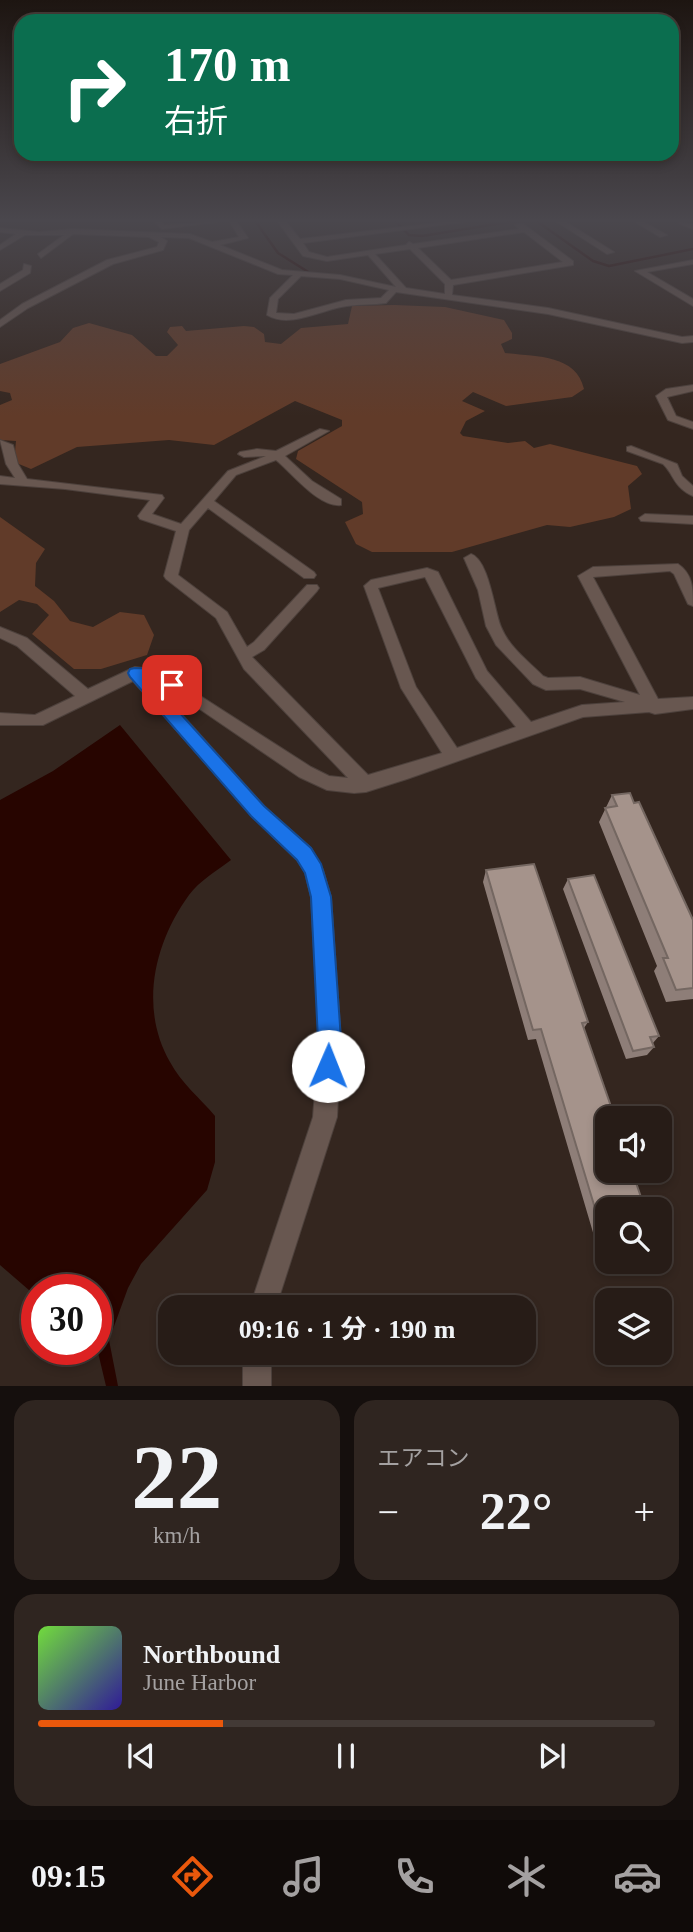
<!DOCTYPE html>
<html lang="ja">
<head>
<meta charset="utf-8">
<style>
	body { margin:0; font-family:"Times New Roman","Noto Sans JP",serif; background:#2f2520; color:#f1f3f6; height:100vh; display:flex; flex-direction:column; font-size:26px; white-space:nowrap }
	* { box-sizing:border-box; margin:0 }
	p { font-size:23px; color:#a4a1a1 }
	.icon { flex:none; width:38px; height:38px; fill:none; stroke:currentColor; stroke-width:2; stroke-linecap:round; stroke-linejoin:round }
	.map { position:relative; height:1386px; overflow:hidden }
	.details { display:flex; flex-direction:column; gap:14px; padding:14px; background:#150f0d; flex:1 }
	.details>* { flex:none }
	.hud { position:absolute; left:14px; top:14px; width:665px; height:147px; border-radius:21px; box-shadow:0 4px 10px #0003,0 0 0 2px #433a36; background:#0b6e4f; color:#fff; overflow:hidden }
	.fabs { position:absolute; left:595px; top:1106px; display:grid; gap:14px }
	.fabs a { display:grid; place-items:center; width:77px; height:77px; border-radius:14px; background:#271c17; box-shadow:0 4px 10px #0003,0 0 0 2px #433a36; font-size:35px }
	.speed { position:absolute; left:21px; top:1274px; display:flex; gap:14px; font-size:35px; font-weight:700; text-align:center }
	.speed>* { display:grid; place-content:center; width:91px; height:91px; border-radius:50%; background:#271c17; box-shadow:0 4px 10px #0003,0 0 0 2px #433a36; line-height:1 }
	.speed .limit { border:10px solid #d22; background:#fff; color:#111 }
	.pin { position:absolute; display:grid; place-items:center; width:60px; height:60px; color:#fff; margin:-30px; border-radius:14px; box-shadow:0 4px 10px #0006 }
	.me { position:absolute; width:77px; margin:-38px; rotate:1deg; stroke-linejoin:round; filter:drop-shadow(0 0 5px #0008) }
	.turn { display:flex; align-items:center; gap:24px; height:147px; padding:0 35px; font-size:32px }
	.turn .icon { width:91px; height:91px; stroke-width:2.5 }
	.turn b { display:block; font-size:49px; line-height:60px }
	.big { font-size:52px; font-weight:700; line-height:1.1 }
	.details .tile { flex:1; display:flex; flex-direction:column; justify-content:center; gap:10px; min-width:0; padding:0 24px; border-radius:21px; background:#2f2520 }
	.details .dial { align-items:center; gap:0 }
	.dial b { font-size:91px; line-height:1 }
	.song { display:flex; align-items:center; gap:21px }
	.cover { width:84px; height:84px; border-radius:10px; background:linear-gradient(135deg,hsl(100 70% 55%),hsl(250 70% 35%)) }
	.played { height:7px; border-radius:4px; background:linear-gradient(90deg,#ea580c 30%,#433a36 30%) }
	.keys { display:flex; justify-content:space-around; direction:ltr }
	.heat { display:flex; justify-content:space-between; align-items:center; font-size:38px; direction:ltr }
	.details .tiles { flex:1; display:grid; gap:14px; grid-template-columns:1fr 1fr }
	.tile:last-child { grid-column:span 2 }
	.trip { position:absolute; left:158px; top:1295px; width:378px; height:70px; border-radius:21px; background:#271c17; box-shadow:0 4px 10px #0003,0 0 0 2px #433a36; font-weight:700; line-height:70px; text-align:center }
	.menu { display:flex; height:112px; justify-content:space-around; align-items:center; background:#100b09; color:#a4a1a1 }
	.menu .icon { width:49px; height:49px }
	.menu .current { color:#ea580c }
	.menu b { font-size:32px; color:#f1f3f6 }
	.map>svg:first-child { display:block }
</style>
</head>
<body>
<div class="map">
<svg width="693" height="1386" viewBox="0 0 693 1386">
	<rect width="100%" height="100%" fill="#34261f"/>
	<!-- green -->
	<path fill="#613b29" d="M 394,305 L 445,307 L 504,320 L 512,333 L 512,339 L 501,344 L 505,353 C 535,357 576,354 584,389 L 572,397 L 506,406 L 473,392 L 462,401 L 485,411 L 466,421 L 460,433 L 463,436 L 508,443 L 525,441 L 534,448 L 550,444 L 637,466 L 642,474 L 628,486 L 631,509 L 614,517 L 570,527 L 547,525 L 452,552 L 372,552 L 356,544 L 345,522 L 363,514 L 362,502 L 296,459 L 298,451 L 342,426 L 342,420 L 295,401 L 214,445 L 169,440 L 77,447 L 31,469 L 14,462 L 16,441 L 0,440 L 0,405 L 12,400 L 10,393 L 0,391 L 0,364 L 60,342 L 73,328 L 89,323 L 132,335 L 156,356 L 167,356 L 178,345 L 167,332 L 170,327 L 182,326 L 186,331 L 244,326 L 254,327 L 264,334 L 265,342 L 281,344 L 301,328 L 348,324 L 352,306 Z
		M 0,517 L 45,549 L 36,563 L 35,586 L 54,601 L 70,621 L 93,627 L 120,612 L 144,615 L 154,635 L 147,655 L 101,669 L 74,669 L 32,634 L 49,615 L 37,604 L 19,600 L 0,612 Z"/>
	<!-- water -->
	<path fill="#270500" d="M 120,725 L 231,860 C 218,870 199,881 189,895 C 154,943 139,1008 170,1062 C 181,1083 200,1098 215,1116 L 215,1162 L 207,1190 L 141,1264 L 128,1288 L 109,1340 L 118,1386 L 106,1386 L 96,1344 L 96,1290 L 37,1290 L 37,1297 L 0,1265 L 0,800 L 53,771 Z"/>
	<g fill="none" stroke-linecap="round" stroke-linejoin="round">
		<!-- stream -->
		<path stroke="#270500" stroke-width="2.5" d="M 256,222 L 278,253 L 313,275
			M 396,222 L 409,235 L 422,236 L 509,222
			M 538,222 L 593,261 L 609,266 L 693,249"/>
		<!-- street casing -->
		<g stroke="#4d413c" stroke-width="2">
			<path id="street" d="M 155,222 L 162,222 L 164,225 L 216,222 L 162,229 Z
				M 230,222 L 237,222 L 248,238 L 220,245 L 282,270 L 340,275 L 396,287 L 368,255 L 327,261 L 303,256 L 278,222 L 286,222 L 300,239 L 444,222 L 464,222 L 303,243 L 309,252 L 327,257 L 406,245 L 409,242 L 413,244 L 519,229 L 515,225 L 522,223 L 573,261 L 573,265 L 453,285 L 452,295 L 548,308 L 682,337 L 693,336 L 693,342 L 682,343 L 548,314 L 396,292 L 386,303 C 373,305 360,304 347,306 C 322,309 290,329 267,315 L 270,298 L 293,275 L 278,274 L 189,238 L 161,237 L 167,241 L 163,250 L 113,264 L 28,308 L 0,327 L 0,320 L 22,304 L 107,260 L 157,247 L 159,242 L 149,237 L 73,234 L 41,258 L 38,254 L 64,235 L 25,235 L 0,250 L 0,245 L 16,234 L 0,232 L 0,228 L 39,232 L 73,229 L 190,234 L 212,242 L 239,237 ZM 524,232 L 563,262 L 451,280 L 418,248 ZM 410,249 L 445,284 L 445,294 L 406,288 L 375,254 ZM 301,276 L 340,279 L 389,290 L 381,298 L 346,300 L 294,314 L 276,313 L 278,299 Z
				M 557,222 L 566,222 L 614,252 L 607,254 Z
				M 635,222 L 644,222 L 667,235 L 660,237 Z
				M 679,222 L 693,224 L 693,229 L 680,224 Z
				M 693,260 L 693,264 L 647,272 L 693,299 L 693,306 L 635,271 Z
				M 24,264 L 31,266 L 30,273 L 0,291 L 0,284 L 23,270 Z
				M 693,385 L 693,391 L 667,397 L 676,416 L 693,422 L 693,429 L 668,420 L 656,396 L 666,389 Z
				M 320,429 L 329,431 L 285,456 L 312,481 L 341,499 L 341,505 C 319,508 292,473 276,460 L 236,475 L 214,501 L 314,572 L 316,575 L 314,578 L 304,578 L 208,508 L 189,530 L 178,575 L 227,612 L 247,647 L 254,642 L 307,585 L 317,585 L 319,588 L 317,591 L 264,650 L 252,657 L 368,775 L 442,753 L 401,688 L 364,586 L 371,580 L 427,568 L 438,572 L 487,671 L 531,722 L 582,705 L 625,702 L 580,689 L 546,690 L 533,684 L 496,645 L 486,626 L 478,590 L 464,558 L 471,554 C 489,560 494,610 501,627 C 509,647 528,661 543,676 L 548,678 L 580,677 L 640,695 L 578,576 L 593,567 L 678,564 C 693,574 693,589 693,606 L 688,604 L 674,574 L 670,571 L 593,577 L 658,699 L 693,697 L 693,709 L 655,714 L 649,712 L 583,717 L 407,779 L 366,792 L 354,793 L 327,790 L 299,777 L 201,710 L 150,679 L 264,806 L 311,848 L 323,870 L 331,897 L 341,1040 L 337,1117 L 276,1307 L 250,1307 L 313,1117 L 319,1040 L 311,897 L 305,872 L 297,860 L 252,816 L 133,681 L 43,725 L 0,725 L 0,713 L 35,715 L 75,696 L 17,646 L 0,638 L 0,627 L 27,638 L 88,689 L 135,667 L 160,670 L 311,767 L 329,776 L 348,778 L 244,669 L 216,618 L 166,579 L 164,576 L 176,531 L 140,519 L 138,516 L 150,500 L 65,489 L 0,484 L 0,476 L 15,478 L 6,464 L 0,440 L 13,445 L 18,464 L 27,479 L 162,495 L 164,498 L 152,514 L 181,524 L 228,471 L 266,456 L 244,457 L 238,454 L 240,452 L 257,449 L 276,451 ZM 425,577 L 476,678 L 516,727 L 457,748 L 416,687 L 378,588 Z
				M 631,446 L 677,464 L 682,476 L 693,486 L 693,496 C 673,487 674,474 663,464 L 627,451 L 627,447 Z
				M 645,514 L 693,516 L 693,524 L 641,521 L 639,518 Z
				M 243,1353 L 271,1353 L 271,1386 L 243,1386 Z"/>
		</g>
		<!-- street -->
		<use href="#street" fill="#685750" fill-rule="evenodd"/>
	</g>
	<!-- wall -->
	<path fill="#8e7e78" d="M 612,795 L 693,920 L 693,999 L 666,1002 L 654,971 L 657,966 L 599,822 Z
		M 486,870 L 588,1022 L 584,1028 L 643,1203 L 632,1209 L 607,1209 L 607,1262 L 608,1262 L 602,1263 L 536,1039 L 528,1040 L 483,882 Z
		M 568,879 L 659,1036 L 653,1043 L 654,1047 L 647,1055 L 626,1059 L 563,889 Z"/>
	<!-- building -->
	<path fill="#a5938b" stroke="#746761" stroke-width="2" d="M 630,793 L 634,803 L 639,802 L 693,920 L 693,988 L 676,990 L 663,958 L 668,958 L 605,808 L 617,806 L 612,795 Z
		M 534,864 L 588,1022 L 582,1023 L 615,1118 L 607,1118 L 607,1171 L 632,1171 L 643,1203 L 624,1207 L 625,1209 L 607,1209 L 607,1248 L 541,1029 L 533,1030 L 486,870 Z
		M 594,875 L 659,1036 L 650,1037 L 654,1047 L 633,1051 L 568,879 Z"/>
	<!-- sky -->
	<linearGradient id="sky" x2="0" y2="1"><stop stop-color="#1d1511"/><stop offset="0.53" stop-color="#4a474d"/><stop offset="1" stop-color="#4a474d" stop-opacity="0"/></linearGradient>
	<rect width="693" height="416" fill="url(#sky)"/>
	<!-- route -->
	<path fill="#1a73e8" stroke="#114b97" stroke-width="2" d="M 135,668 C 152,668 169,670 180,685 L 172,691 L 150,680 L 264,806 L 311,848 L 321,864 L 331,897 L 341,1040 L 340,1066 L 336,1074 L 328,1077 L 320,1074 L 317,1066 L 318,1040 L 311,897 L 305,873 L 297,860 L 251,816 L 130,677 L 128,673 L 130,669 Z"/>
</svg>
<div class="fabs">
<a><svg class="icon" aria-label="sound" viewBox="0 0 24 24"><path d="M4 9h4l5-4v14l-5-4H4zM17 9q2 3 0 6"/></svg></a>
<a><svg class="icon" aria-label="search" viewBox="0 0 24 24"><circle cx="10" cy="10" r="6"/><path d="M15 15l6 6"/></svg></a>
<a><svg class="icon" aria-label="layers" viewBox="0 0 24 24"><path d="M12 4l9 5-9 5-9-5zM3 14l9 5 9-5"/></svg></a>
</div>
<div class="speed"><div class="limit">30</div></div>
<div class="pin" style="left:172px;top:685px;background:#d93025"><svg class="icon" aria-label="arrive" viewBox="0 0 24 24"><path d="M6 21V4h12l-3 4 3 4H6"/></svg></div>
<svg class="me" style="left:328px;top:1066px" viewBox="-20 -20 40 40"><circle r="19" fill="#fff"/><path d="M0-13L10 11 0 6-10 11z" fill="#1a73e8"/></svg>
<div class="trip">09:16 · 1 分 · 190 m</div>
<div class="hud">
<div class="turn"><svg class="icon" aria-label="right" viewBox="0 0 24 24"><path d="M7 20v-9h11M14 6l5 5-5 5"/></svg><div><b>170 m</b>右折</div></div>
</div>
</div>
<section class="details">
<div class="tiles">
<div class="tile dial"><b>22</b><p>km/h</p></div>
<div class="tile"><p>エアコン</p>
<div class="heat"><a>−</a><b class="big">22°</b><a>+</a></div>
</div>
<div class="tile">
<div class="song"><i class="cover"></i><div><b>Northbound</b><p>June Harbor</p></div></div>
<div class="played"></div>
<div class="keys"><svg class="icon" aria-label="previous" viewBox="0 0 24 24"><path d="M18 5L8 12l10 7zM5 5v14"/></svg><svg class="icon" aria-label="pause" viewBox="0 0 24 24"><path d="M8 5v14M16 5v14"/></svg><svg class="icon" aria-label="next" viewBox="0 0 24 24"><path d="M6 5l10 7-10 7zM19 5v14"/></svg></div>
</div>
</div>
</section>
<nav class="menu">
<b>09:15</b>
<svg class="icon current" aria-label="directions" viewBox="0 0 24 24"><path d="M12 3l9 9-9 9-9-9zM9 14v-3h6M13 9l2 2-2 2"/></svg>
<svg class="icon" aria-label="music" viewBox="0 0 24 24"><path d="M9 18V5l10-2v13"/><circle cx="6" cy="18" r="3"/><circle cx="16" cy="16" r="3"/></svg>
<svg class="icon" aria-label="phone" viewBox="0 0 24 24"><path d="M5 4h4l2 5-3 2q2 4 5 5l2-3 5 2v4C11 20 4 13 5 4z"/></svg>
<svg class="icon" aria-label="climate" viewBox="0 0 24 24"><path d="M12 3v18M4 7l16 10M4 17L20 7"/></svg>
<svg class="icon" aria-label="car" viewBox="0 0 24 24"><path d="M5 17H2v-5l4-1 3-4h7l3 4 3 1v5h-3M9 17h6M6 11h13"/><circle cx="7" cy="17" r="2"/><circle cx="17" cy="17" r="2"/></svg>
</nav>
</body>
</html>
